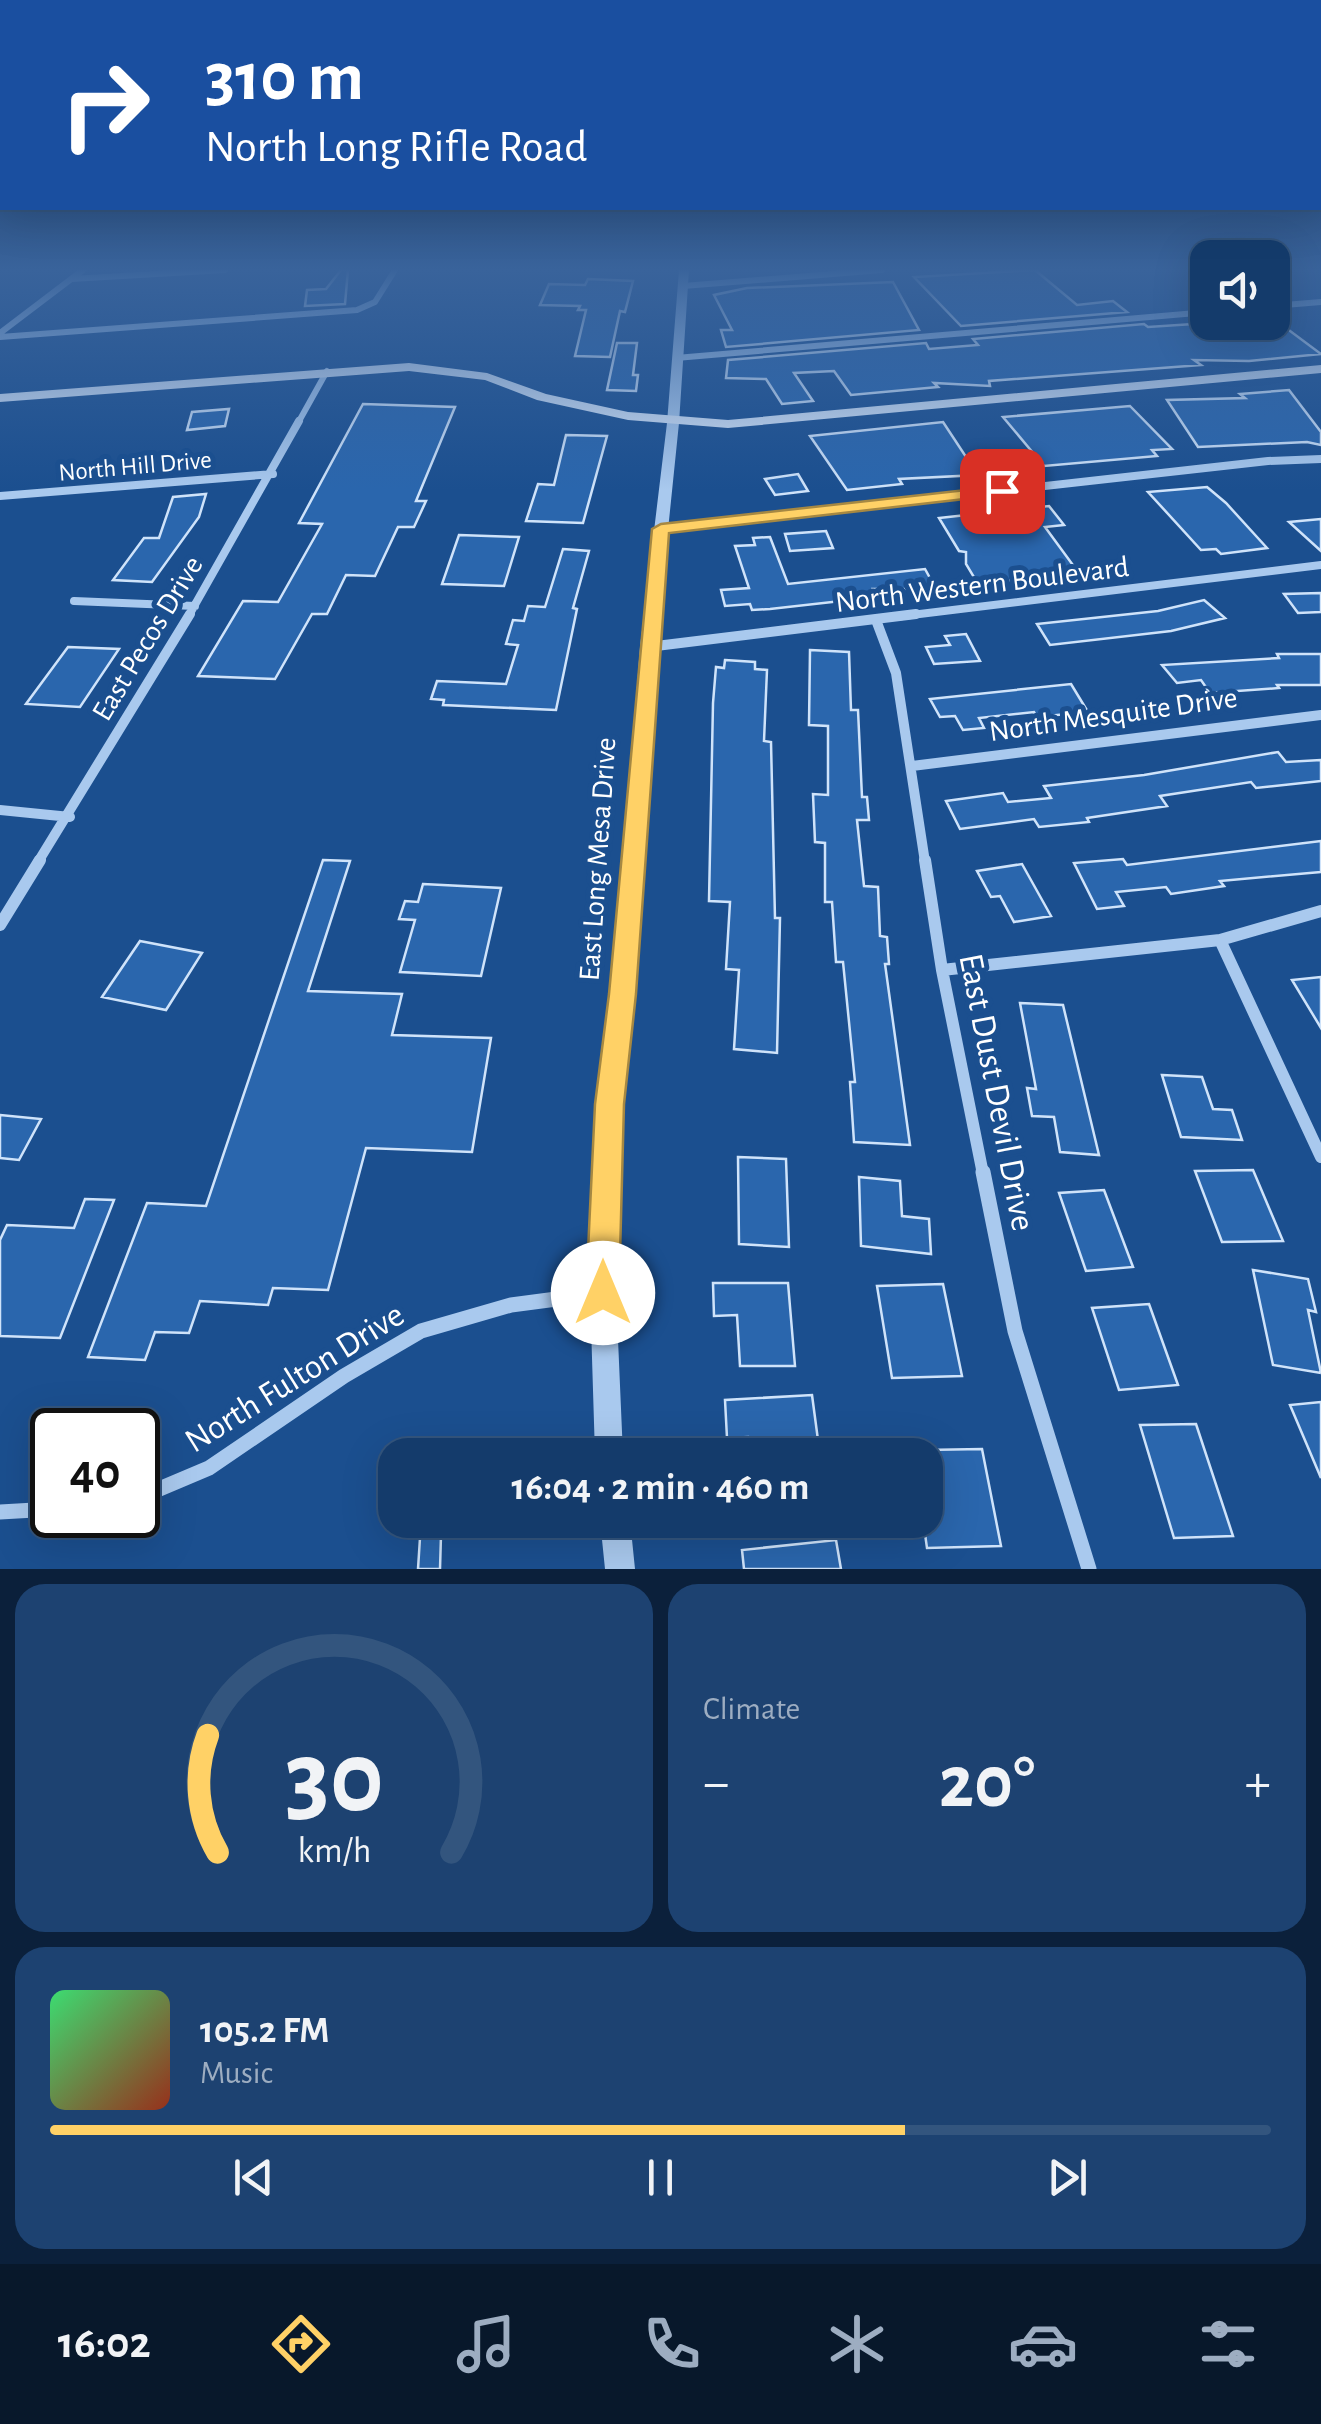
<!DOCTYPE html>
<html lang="en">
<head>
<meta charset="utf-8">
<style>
	body { margin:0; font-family:"Alegreya Sans",sans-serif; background:#1d4271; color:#f1f3f6; height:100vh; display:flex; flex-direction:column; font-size:38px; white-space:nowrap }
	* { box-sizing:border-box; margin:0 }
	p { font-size:32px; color:#9dadc1 }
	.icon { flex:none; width:55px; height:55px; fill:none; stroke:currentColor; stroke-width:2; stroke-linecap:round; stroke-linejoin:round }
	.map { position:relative; height:1569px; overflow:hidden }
	.details { display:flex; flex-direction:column; gap:15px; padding:15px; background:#0b203b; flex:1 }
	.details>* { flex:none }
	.top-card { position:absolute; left:0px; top:0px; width:1322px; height:210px; box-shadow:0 10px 40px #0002,0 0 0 2px #33557e; background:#1a4fa0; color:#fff; overflow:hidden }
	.fabs { position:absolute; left:1190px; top:240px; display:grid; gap:20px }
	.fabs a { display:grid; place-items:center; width:100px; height:100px; border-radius:20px; background:#143b6b; box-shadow:0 10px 40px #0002,0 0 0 2px #33557e; font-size:50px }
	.speed { position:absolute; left:30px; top:1408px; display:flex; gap:20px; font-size:50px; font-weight:700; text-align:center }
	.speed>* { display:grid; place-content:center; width:130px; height:130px; border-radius:50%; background:#143b6b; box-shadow:0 10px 40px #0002,0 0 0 2px #33557e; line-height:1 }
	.speed .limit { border:5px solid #111; border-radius:15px; background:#fff; color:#111 }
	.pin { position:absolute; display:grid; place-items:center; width:85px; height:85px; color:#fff; margin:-42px; border-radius:20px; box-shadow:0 5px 15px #0006 }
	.me { position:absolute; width:110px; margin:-55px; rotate:0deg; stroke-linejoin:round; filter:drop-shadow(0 0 8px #0008) }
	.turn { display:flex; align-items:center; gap:35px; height:210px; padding:0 40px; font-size:45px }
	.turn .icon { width:130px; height:130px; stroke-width:2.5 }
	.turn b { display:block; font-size:70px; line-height:85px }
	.big { font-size:75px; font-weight:600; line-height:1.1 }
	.details .card { flex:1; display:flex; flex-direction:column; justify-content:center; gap:15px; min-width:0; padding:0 35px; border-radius:30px; background:#1d4271 }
	.details .dial { align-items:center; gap:0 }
	.dial svg { height:260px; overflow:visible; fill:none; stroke:#33557e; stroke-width:7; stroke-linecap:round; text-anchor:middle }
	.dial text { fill:#f1f3f6; stroke:none }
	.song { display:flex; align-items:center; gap:30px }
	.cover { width:120px; height:120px; border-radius:15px; background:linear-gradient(135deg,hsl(140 70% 55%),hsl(10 70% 35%)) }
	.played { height:10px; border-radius:5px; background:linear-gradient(90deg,#ffd166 70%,#33557e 70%) }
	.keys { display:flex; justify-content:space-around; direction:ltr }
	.heat { display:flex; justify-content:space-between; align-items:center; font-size:55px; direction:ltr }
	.details .tiles { flex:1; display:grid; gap:15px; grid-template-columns:1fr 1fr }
	.card:last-child { grid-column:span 2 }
	.trip { position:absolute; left:378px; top:1438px; width:565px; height:100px; border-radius:30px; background:#143b6b; box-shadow:0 10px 40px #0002,0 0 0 2px #33557e; font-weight:600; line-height:100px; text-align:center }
	.tab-bar { display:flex; height:160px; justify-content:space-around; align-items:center; background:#08182b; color:#9dadc1 }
	.tab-bar .icon { width:70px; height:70px }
	.tab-bar .on { color:#ffd166 }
	.tab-bar b { font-size:45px; color:#f1f3f6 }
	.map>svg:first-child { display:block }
</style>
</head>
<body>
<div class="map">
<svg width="1321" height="1569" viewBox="0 0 1321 1569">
	<rect width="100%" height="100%" fill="#1b4f8f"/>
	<!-- building -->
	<path fill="#2a66ad" stroke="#cfe3fa" stroke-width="2.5" d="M 341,270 L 348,270 L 345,304 L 305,306 L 307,290 L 326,289 Z
		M 1035,270 L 1077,305 L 1113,301 L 1127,312 L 961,326 L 914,277 Z
		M 588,279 L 633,281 L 625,312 L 620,311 L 610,357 L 575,356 L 586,310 L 578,310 L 580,306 L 540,305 L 549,284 L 585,285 Z
		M 893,282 L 919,330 L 726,347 L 721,330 L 732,330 L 714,295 L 747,288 Z
		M 1224,322 L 1278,322 L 1321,354 L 1249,361 L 1194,360 L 1201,365 L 989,381 L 990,386 L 934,383 L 938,387 L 851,395 L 834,371 L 794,373 L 813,401 L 782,404 L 766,379 L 726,378 L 728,360 L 926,343 L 929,349 L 978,345 L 973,339 L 1144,324 L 1148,327 Z
		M 617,343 L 637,343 L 633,375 L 638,375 L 636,391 L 607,390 Z
		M 1289,390 L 1321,432 L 1321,445 L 1307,442 L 1198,447 L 1167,400 L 1245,398 L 1240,394 Z
		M 363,404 L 455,407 L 416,501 L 426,501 L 414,527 L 398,527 L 375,576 L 346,575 L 327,614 L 312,614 L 275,679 L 198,676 L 243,601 L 278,602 L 322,524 L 299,523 Z
		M 1130,406 L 1172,449 L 1152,450 L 1157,456 L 1044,466 L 1003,417 Z
		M 229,409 L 225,426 L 187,430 L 192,412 Z
		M 943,422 L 978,475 L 899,479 L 902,484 L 847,490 L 810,436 Z
		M 566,435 L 607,436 L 583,523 L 526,521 L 538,484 L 554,485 Z
		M 798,474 L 808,491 L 775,495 L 765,479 Z
		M 1207,487 L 1226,503 L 1267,548 L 1221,554 L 1216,549 L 1201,550 L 1148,492 Z
		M 206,494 L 199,517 L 152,582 L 113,580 L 144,538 L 159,538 L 173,497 Z
		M 1049,506 L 1064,525 L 1045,527 L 1078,572 L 978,584 L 966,564 L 966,552 L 959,551 L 939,518 Z
		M 1321,519 L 1321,551 L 1289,522 Z
		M 826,531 L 833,548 L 790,551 L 785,534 Z
		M 459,535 L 519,537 L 504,586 L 442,584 Z
		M 770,537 L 788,584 L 925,569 L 936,589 L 873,589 L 877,597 L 770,609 L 752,610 L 750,604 L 725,606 L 721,590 L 749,588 L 735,546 L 755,545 L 753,538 Z
		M 563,549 L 589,551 L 573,608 L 577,609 L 556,710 L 443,705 L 444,700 L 431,699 L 437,681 L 506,684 L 518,645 L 506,644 L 513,620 L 524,621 L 528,606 L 545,607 Z
		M 1321,593 L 1321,612 L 1298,613 L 1284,594 Z
		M 1204,600 L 1225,618 L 1171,631 L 1050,645 L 1037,624 L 1158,611 Z
		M 966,634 L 980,661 L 934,664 L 926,647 L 950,645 L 945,636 Z
		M 68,647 L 119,649 L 80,707 L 26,704 Z
		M 810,650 L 849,652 L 851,710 L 858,710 L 862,797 L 867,797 L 869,820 L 857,820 L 864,886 L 878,887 L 880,936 L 887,937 L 889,964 L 885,964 L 910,1145 L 854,1142 L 850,1082 L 855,1082 L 843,962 L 836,962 L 832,902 L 825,902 L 825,843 L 815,842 L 813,794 L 828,795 L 828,726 L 809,725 Z
		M 1277,654 L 1321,654 L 1321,685 L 1277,685 L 1279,688 L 1210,693 L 1201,680 L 1177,683 L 1162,665 L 1279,658 Z
		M 725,660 L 755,662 L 755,669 L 767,670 L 764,741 L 771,742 L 775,918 L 780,918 L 777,1053 L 734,1049 L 739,970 L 726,969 L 730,902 L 709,901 L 713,703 L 716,667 L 724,668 Z
		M 1071,684 L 1088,712 L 1037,717 L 1034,712 L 979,718 L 984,728 L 963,730 L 955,716 L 940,717 L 930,699 Z
		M 1278,752 L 1286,762 L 1321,760 L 1321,781 L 1256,788 L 1251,782 L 1160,796 L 1167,806 L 1087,818 L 1089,822 L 1039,827 L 1034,819 L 960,829 L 946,801 L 1003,793 L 1008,802 L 1051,798 L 1044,786 L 1144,775 Z
		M 1321,841 L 1321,872 L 1220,881 L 1224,886 L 1171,894 L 1166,887 L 1116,892 L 1124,906 L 1097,909 L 1074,863 L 1123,859 L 1127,865 Z
		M 323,860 L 350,861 L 308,991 L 402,994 L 392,1035 L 491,1038 L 472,1152 L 366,1148 L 328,1290 L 273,1288 L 268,1305 L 200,1301 L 189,1333 L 155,1332 L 145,1360 L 88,1357 L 147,1203 L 206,1206 Z
		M 1022,864 L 1051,916 L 1014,922 L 1000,896 L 991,897 L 977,871 Z
		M 423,884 L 501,888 L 481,976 L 400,972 L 415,920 L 399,919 L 405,901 L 418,902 Z
		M 140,941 L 202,953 L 166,1010 L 102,997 Z
		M 1321,977 L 1321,1028 L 1292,980 Z
		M 1020,1003 L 1063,1005 L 1099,1155 L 1060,1152 L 1054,1117 L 1032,1116 L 1027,1088 L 1036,1089 Z
		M 1162,1075 L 1202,1077 L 1213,1109 L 1232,1110 L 1242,1140 L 1181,1137 Z
		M 0,1115 L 41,1119 L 19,1160 L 0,1158 Z
		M 738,1157 L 786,1159 L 789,1247 L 739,1244 Z
		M 1253,1170 L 1283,1241 L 1222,1242 L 1195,1171 Z
		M 859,1177 L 900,1181 L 902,1216 L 929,1219 L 931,1254 L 861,1246 Z
		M 1104,1190 L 1133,1267 L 1086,1271 L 1059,1193 Z
		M 85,1199 L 114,1200 L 60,1338 L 0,1336 L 0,1240 L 7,1225 L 74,1228 Z
		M 1253,1270 L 1308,1279 L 1316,1312 L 1308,1310 L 1321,1373 L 1273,1365 Z
		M 713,1283 L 788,1283 L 795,1366 L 740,1366 L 737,1315 L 714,1316 Z
		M 943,1284 L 962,1376 L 892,1378 L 877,1286 Z
		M 1149,1304 L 1178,1385 L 1119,1390 L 1092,1308 Z
		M 812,1395 L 820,1455 L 750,1455 L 748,1437 L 727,1438 L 725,1400 Z
		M 1321,1402 L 1321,1478 L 1290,1405 Z
		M 1196,1424 L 1233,1536 L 1174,1538 L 1140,1425 Z
		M 982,1449 L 1001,1546 L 927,1548 L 923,1520 L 925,1450 Z
		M 441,1535 L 440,1569 L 418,1569 L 420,1538 Z
		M 836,1540 L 841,1569 L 744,1569 L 742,1550 Z"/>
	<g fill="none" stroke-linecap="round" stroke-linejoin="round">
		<!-- minor-far4 -->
		<path stroke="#a9c9ee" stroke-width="6" d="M 71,279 L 225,270
			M 683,286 L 882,270
			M 1272,306 L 1321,302
			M 0,333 L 83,270
			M 0,337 L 357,310 L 375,302 L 395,270
			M 676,358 L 1208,312
			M 298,423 L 327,371"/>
		<!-- minor-far3 -->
		<path stroke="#a9c9ee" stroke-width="8" d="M 0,496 L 273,474
			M 661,529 L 1268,461 L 1321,459
			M 74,601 L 195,606
			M 188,617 L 299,421
			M 895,617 L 1321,565"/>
		<!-- minor-far2 -->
		<path stroke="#a9c9ee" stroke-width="10" d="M 876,620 L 896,673 L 925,862
			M 648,647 L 916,614
			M 912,766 L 1321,715
			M 0,810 L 70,817
			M 38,862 L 190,614"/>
		<!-- minor-far1 -->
		<path stroke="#a9c9ee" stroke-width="12" d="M 925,860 L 942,970 L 983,1174
			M 0,925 L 40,860
			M 1220,940 L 1321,1157
			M 942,970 L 1220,940 L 1321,911"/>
		<!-- minor -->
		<path stroke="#a9c9ee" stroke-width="15" d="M 983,1172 L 1015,1331 L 1089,1569
			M 138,1498 L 209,1468 L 344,1376 L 421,1331 L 511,1305 L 602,1293
			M 0,1512 L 52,1509"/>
		<!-- tertiary -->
		<path fill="#a9c9ee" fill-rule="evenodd" d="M 679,270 L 689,270 L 679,423 L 656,647 L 633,993 L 620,1103 L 616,1293 L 623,1455 L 595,1455 L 590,1293 L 598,1103 L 613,993 L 640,647 L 667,423 Z
			M 600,1520 L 630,1520 L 635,1569 L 605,1569 Z"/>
		<!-- secondary -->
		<path fill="#d6e6fa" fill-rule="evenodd" d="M 409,363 L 487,373 L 546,394 L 628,412 L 728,420 L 1321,365 L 1321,373 L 728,428 L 628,420 L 537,400 L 485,380 L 409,371 L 0,402 L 0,394 Z"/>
	</g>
	<!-- sky -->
	<linearGradient id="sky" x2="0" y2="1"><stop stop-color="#0f2b4f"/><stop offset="0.55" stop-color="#39639b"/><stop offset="1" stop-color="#39639b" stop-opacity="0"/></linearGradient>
	<rect width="1321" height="490" fill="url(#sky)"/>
	<!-- route -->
	<path fill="#ffd166" stroke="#a68842" stroke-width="2.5" d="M 1002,486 L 1011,491 L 1008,494 L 669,533 L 636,994 L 624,1104 L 619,1293 L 615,1305 L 603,1310 L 591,1305 L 586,1293 L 595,1104 L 609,994 L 652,529 L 661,524 Z"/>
	<g text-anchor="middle" stroke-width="10" stroke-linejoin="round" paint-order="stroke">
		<!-- far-street labels -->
		<g font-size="25" fill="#fff" stroke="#1b4f8f">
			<text transform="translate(135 465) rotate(-5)" y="9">North Hill Drive</text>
		</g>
		<!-- street labels -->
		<g font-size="30" fill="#fff" stroke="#1b4f8f">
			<text transform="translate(982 584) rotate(-7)" y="10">North Western Boulevard</text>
			<text transform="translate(147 638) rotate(-59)" y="10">East Pecos Drive</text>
			<text transform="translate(1113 714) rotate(-8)" y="10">North Mesquite Drive</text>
			<text transform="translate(597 859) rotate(-86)" y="10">East Long Mesa Drive</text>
		</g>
		<!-- near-street labels -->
		<g font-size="35" fill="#fff" stroke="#1b4f8f">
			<text transform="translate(998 1092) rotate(79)" y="12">East Dust Devil Drive</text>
			<text transform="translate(294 1377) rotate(-32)" y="12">North Fulton Drive</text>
		</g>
	</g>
</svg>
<div class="fabs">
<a><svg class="icon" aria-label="sound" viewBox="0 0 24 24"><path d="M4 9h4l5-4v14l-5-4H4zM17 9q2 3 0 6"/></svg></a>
</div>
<div class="speed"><div class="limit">40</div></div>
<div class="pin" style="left:1002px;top:491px;background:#d93025"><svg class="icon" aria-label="arrive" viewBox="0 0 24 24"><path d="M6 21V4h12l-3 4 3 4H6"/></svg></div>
<svg class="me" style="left:603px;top:1293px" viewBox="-20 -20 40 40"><circle r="19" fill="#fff"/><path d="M0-13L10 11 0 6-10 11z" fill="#ffd166"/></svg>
<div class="trip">16:04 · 2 min · 460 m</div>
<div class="top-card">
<div class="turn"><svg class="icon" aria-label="right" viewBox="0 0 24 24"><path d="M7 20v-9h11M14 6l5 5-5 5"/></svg><div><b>310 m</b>North Long Rifle Road</div></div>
</div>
</div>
<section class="details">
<div class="tiles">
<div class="card dial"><svg viewBox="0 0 100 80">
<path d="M14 69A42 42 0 1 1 86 69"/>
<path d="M14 69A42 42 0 0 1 11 33" stroke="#ffd166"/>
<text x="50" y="56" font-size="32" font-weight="700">30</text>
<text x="50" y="72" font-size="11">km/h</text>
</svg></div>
<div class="card"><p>Climate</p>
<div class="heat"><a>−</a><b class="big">20°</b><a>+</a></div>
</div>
<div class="card">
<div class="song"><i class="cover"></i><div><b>105.2 FM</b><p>Music</p></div></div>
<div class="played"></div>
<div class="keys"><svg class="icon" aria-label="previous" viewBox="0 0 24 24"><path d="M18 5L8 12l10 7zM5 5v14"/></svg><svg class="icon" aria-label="pause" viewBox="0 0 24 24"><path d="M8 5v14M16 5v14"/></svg><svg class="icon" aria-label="next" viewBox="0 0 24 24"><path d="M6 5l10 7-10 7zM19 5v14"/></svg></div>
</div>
</div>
</section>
<nav class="tab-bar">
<b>16:02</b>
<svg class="icon on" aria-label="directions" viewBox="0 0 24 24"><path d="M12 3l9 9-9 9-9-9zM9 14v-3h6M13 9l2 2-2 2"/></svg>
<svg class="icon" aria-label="music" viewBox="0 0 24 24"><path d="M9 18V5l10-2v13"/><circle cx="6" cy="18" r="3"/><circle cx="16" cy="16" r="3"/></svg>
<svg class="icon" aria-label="phone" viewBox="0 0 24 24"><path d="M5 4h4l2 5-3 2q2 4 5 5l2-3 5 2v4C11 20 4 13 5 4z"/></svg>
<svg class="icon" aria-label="climate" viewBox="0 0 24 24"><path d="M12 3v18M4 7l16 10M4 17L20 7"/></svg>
<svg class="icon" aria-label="car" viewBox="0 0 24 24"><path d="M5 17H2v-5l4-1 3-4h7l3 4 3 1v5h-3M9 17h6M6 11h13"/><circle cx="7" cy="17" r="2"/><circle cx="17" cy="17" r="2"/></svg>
<svg class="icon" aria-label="filters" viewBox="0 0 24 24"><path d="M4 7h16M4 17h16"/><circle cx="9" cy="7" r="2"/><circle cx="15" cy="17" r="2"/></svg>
</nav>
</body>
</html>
